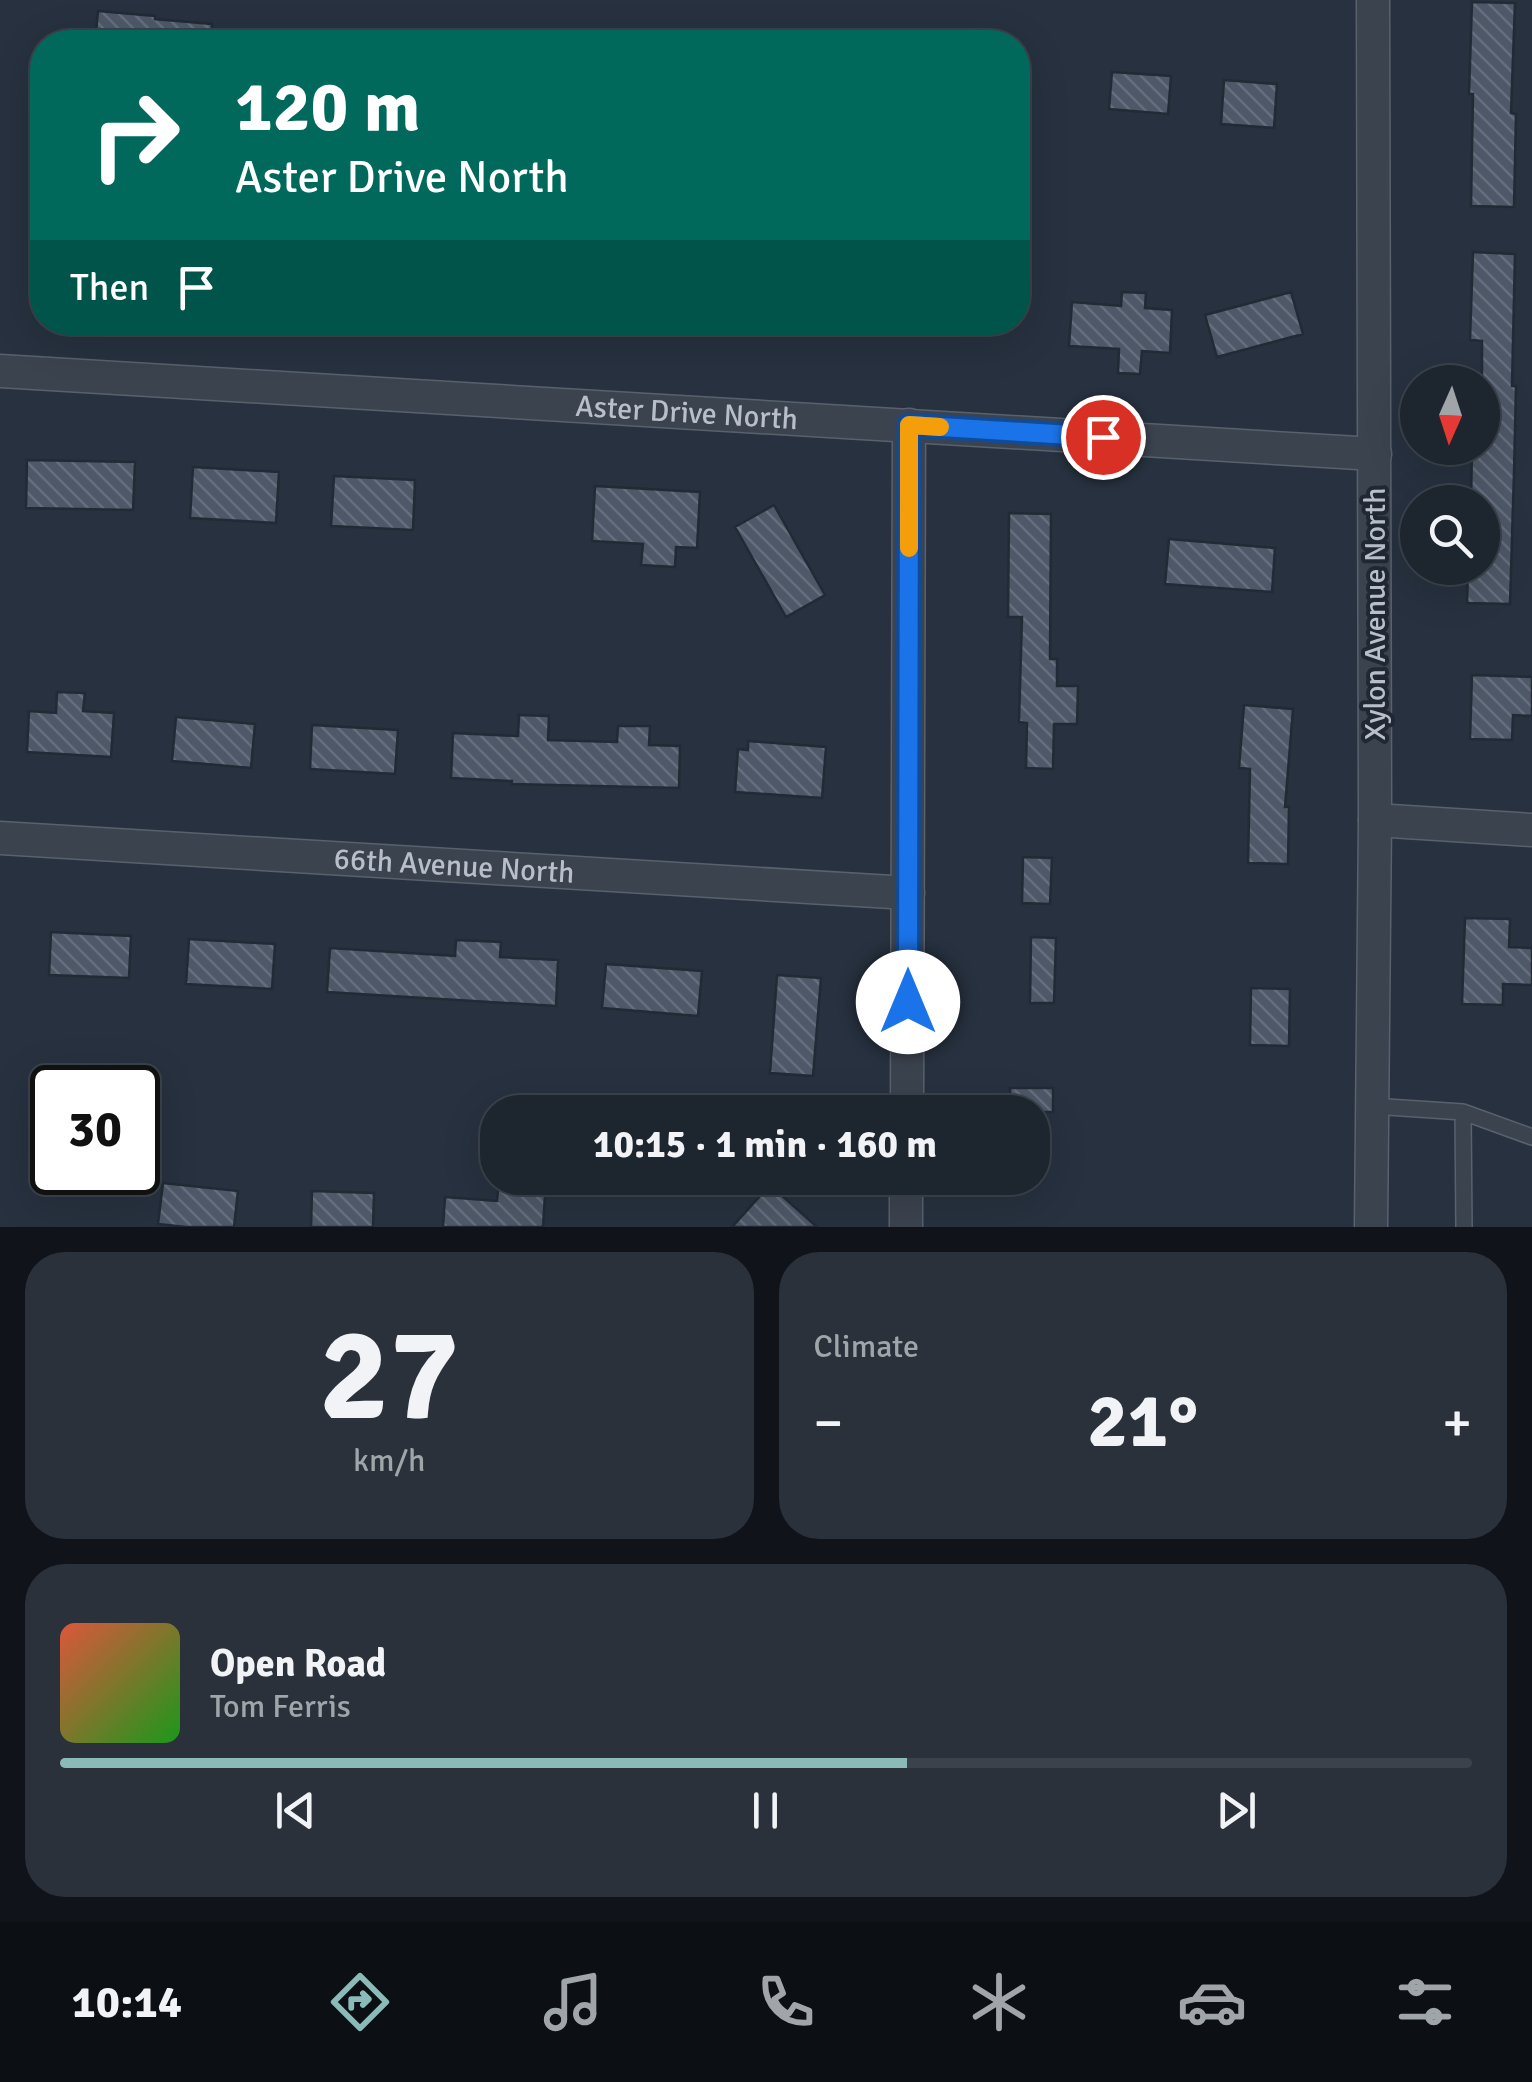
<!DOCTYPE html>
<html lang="en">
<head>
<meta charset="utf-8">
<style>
	body { margin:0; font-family:Signika,sans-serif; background:#2a313b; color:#f1f3f6; height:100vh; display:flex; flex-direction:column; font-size:38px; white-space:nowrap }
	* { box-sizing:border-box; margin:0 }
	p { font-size:32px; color:#a0a5aa }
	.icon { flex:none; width:55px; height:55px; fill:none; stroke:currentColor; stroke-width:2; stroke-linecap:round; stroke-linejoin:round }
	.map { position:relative; height:1227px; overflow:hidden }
	.panel { display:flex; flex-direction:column; gap:25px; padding:25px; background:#10141a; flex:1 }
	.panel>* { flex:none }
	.guide { position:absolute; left:30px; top:30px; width:1000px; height:305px; border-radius:40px; box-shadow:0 10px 40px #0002,0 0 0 2px #3b424b; background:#00695c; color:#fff; overflow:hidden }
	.needle { width:65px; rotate:183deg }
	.tools { position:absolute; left:1400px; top:365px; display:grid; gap:20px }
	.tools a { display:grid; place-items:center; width:100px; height:100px; border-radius:50%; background:#1d252f; box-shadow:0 10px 40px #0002,0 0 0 2px #3b424b; font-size:50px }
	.speed { position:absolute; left:30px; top:1065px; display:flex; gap:20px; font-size:50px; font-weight:700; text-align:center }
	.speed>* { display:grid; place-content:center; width:130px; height:130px; border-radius:50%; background:#1d252f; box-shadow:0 10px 40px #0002,0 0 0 2px #3b424b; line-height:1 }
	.speed .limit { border:5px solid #111; border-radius:15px; background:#fff; color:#111 }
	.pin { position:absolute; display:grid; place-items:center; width:85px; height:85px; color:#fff; margin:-42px; border:5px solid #fff; border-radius:50%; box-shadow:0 2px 10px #0007 }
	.me { position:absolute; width:110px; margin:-55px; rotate:0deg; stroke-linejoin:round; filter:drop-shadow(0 0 8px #0008) }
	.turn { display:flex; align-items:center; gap:35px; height:210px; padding:0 40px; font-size:45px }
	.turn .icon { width:130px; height:130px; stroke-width:2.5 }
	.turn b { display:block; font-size:70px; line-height:85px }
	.then { display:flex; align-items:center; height:95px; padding:0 40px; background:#0003; gap:20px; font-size:38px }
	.big { font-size:75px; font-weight:800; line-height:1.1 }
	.panel .tile { flex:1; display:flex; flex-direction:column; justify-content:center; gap:15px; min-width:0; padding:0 35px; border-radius:40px; background:#2a313b }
	.panel .dial { align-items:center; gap:0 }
	.dial b { font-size:130px; line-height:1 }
	.song { display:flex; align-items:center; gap:30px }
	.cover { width:120px; height:120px; border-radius:15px; background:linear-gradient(135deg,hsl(10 70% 55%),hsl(120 70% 35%)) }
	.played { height:10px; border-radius:5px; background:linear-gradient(90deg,#8bbbb9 60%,#3b424b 60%) }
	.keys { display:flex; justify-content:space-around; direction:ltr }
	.heat { display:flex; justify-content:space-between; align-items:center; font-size:55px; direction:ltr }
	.panel .tiles { flex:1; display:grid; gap:25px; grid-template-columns:1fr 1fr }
	.tile:last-child { grid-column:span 2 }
	.trip { position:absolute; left:480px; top:1095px; width:570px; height:100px; border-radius:40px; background:#1d252f; box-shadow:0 10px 40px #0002,0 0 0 2px #3b424b; font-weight:800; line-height:100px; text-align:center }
	.tabs { display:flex; height:160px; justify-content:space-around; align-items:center; background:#0c0f13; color:#a0a5aa }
	.tabs .icon { width:70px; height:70px }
	.tabs .selected { color:#8bbbb9 }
	.tabs b { font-size:45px; color:#f1f3f6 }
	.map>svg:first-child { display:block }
</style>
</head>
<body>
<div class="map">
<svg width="1532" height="1227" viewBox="0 0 1532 1227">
	<defs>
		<pattern id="building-back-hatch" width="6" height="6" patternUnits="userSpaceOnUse" patternTransform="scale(2.5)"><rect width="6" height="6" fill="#4e5868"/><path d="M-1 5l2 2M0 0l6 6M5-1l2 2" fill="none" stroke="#656e7c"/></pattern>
	</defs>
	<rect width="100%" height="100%" fill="#27313f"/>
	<!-- building -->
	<path fill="url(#building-back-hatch)" stroke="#222a36" stroke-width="2.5" d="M 1472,2 L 1515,3 L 1511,113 L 1516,114 L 1514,207 L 1471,206 L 1473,94 L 1469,94 Z
		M 98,11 L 155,16 L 155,19 L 212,24 L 211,42 L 95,42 Z
		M 1112,72 L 1171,76 L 1168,114 L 1109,109 Z
		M 1224,80 L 1277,84 L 1274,128 L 1221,124 Z
		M 1473,252 L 1515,254 L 1512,386 L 1516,386 L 1514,473 L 1510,604 L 1467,603 L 1468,568 L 1482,568 L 1482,502 L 1471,502 L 1472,448 L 1482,448 L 1482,341 L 1470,340 Z
		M 1122,292 L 1146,293 L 1145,308 L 1172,310 L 1170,353 L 1142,351 L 1140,374 L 1118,373 L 1119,349 L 1069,346 L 1072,302 L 1121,306 Z
		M 1291,292 L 1303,334 L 1217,357 L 1205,315 Z
		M 27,460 L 135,462 L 133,510 L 26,508 Z
		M 193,467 L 279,472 L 276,523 L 190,518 Z
		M 334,476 L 415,480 L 413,530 L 331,526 Z
		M 595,486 L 700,492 L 697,548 L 676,547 L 675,567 L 641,565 L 643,544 L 592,541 Z
		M 774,505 L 825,595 L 786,617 L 735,527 Z
		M 1009,513 L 1051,514 L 1050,659 L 1057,659 L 1057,686 L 1078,686 L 1077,724 L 1054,724 L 1053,769 L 1026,768 L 1027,723 L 1019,722 L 1022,617 L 1008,617 Z
		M 1169,539 L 1275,548 L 1272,592 L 1165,584 Z
		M 1472,675 L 1532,677 L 1532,716 L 1513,715 L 1512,740 L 1470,739 Z
		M 57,692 L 85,693 L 83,711 L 114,713 L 111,757 L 27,752 L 29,711 L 56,713 Z
		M 1244,705 L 1293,709 L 1285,807 L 1289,807 L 1288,864 L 1248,863 L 1250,769 L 1239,768 Z
		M 519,715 L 549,716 L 548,740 L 617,742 L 618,726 L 650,726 L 649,745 L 680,746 L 679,788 L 512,784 L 512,781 L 451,778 L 453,733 L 518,736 Z
		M 176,717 L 255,724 L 251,768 L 172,761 Z
		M 312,725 L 398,730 L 395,774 L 310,769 Z
		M 748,741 L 826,747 L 822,798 L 735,792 L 738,749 L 748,750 Z
		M 1023,857 L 1052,858 L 1050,904 L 1022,903 Z
		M 1465,918 L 1510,919 L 1509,947 L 1532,948 L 1532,985 L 1503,984 L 1503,1005 L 1462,1004 Z
		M 51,932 L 131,936 L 129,978 L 49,975 Z
		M 1031,937 L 1056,938 L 1054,1003 L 1030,1003 Z
		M 189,939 L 275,944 L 272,989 L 186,984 Z
		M 456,940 L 501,942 L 500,957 L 558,960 L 556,1006 L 327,992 L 330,948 L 455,956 Z
		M 606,964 L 702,971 L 698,1016 L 602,1008 Z
		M 777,975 L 821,978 L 813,1076 L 770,1073 Z
		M 1251,988 L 1290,989 L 1289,1046 L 1250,1045 Z
		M 1010,1088 L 1053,1088 L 1053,1112 L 1010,1112 Z
		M 499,1178 L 546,1179 L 543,1227 L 443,1227 L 445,1197 L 497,1201 Z
		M 163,1183 L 238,1191 L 234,1227 L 186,1227 L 158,1224 Z
		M 770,1185 L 817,1227 L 732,1227 Z
		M 312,1191 L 374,1193 L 373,1227 L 311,1227 Z"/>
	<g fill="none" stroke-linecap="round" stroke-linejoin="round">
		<!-- service casing -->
		<g stroke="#59616d" stroke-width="18">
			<path id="service" d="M 1372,1106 L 1463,1112 L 1464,1227
				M 1463,1112 L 1532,1137"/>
		</g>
		<!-- minor casing -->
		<g stroke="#59616d" stroke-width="35">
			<g id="minor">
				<path id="s1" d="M 0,371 L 1375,454"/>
				<path d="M 1375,820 L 1532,830"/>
				<path id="s2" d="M 0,838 L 908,893"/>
				<path d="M 907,1112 L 909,425"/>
				<path d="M 906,1227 L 906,1178"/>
				<path d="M 1371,1227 L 1375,820 L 1373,0"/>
			</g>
		</g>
		<!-- service -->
		<use href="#service" stroke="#3b434f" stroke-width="15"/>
		<!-- minor -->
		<use href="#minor" stroke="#3b434f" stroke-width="32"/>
	</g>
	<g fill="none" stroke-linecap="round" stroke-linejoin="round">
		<!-- route casing -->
		<g stroke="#114b97" stroke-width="25">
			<path id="route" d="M 908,1002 L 909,425 L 1103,437"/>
		</g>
		<!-- route -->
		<use href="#route" stroke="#1a73e8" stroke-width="18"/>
		<!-- slow -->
		<path stroke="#f59e0b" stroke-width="18" d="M 909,548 L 909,425 L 940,427"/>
	</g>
	<g text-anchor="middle" stroke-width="8" stroke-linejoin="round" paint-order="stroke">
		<!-- street labels -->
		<g font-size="30" fill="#b8beca" stroke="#202834">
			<text dy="10" stroke="none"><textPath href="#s1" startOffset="688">Aster Drive North</textPath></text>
			<text transform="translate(1375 614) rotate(-90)" y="10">Xylon Avenue North</text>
			<text dy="10" stroke="none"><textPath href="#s2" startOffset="455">66th Avenue North</textPath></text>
		</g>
	</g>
</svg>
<div class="tools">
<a><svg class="needle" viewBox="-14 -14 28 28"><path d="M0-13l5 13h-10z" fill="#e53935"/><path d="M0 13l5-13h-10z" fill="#a0a5aa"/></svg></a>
<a><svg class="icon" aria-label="search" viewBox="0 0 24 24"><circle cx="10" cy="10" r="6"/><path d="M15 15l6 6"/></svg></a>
</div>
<div class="speed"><div class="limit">30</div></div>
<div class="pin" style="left:1103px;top:437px;background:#d93025"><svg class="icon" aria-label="arrive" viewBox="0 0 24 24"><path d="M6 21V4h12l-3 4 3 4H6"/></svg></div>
<svg class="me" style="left:908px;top:1002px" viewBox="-20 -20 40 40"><circle r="19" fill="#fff"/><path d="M0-13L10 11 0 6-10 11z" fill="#1a73e8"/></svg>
<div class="trip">10:15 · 1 min · 160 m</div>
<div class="guide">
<div class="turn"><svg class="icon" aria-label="right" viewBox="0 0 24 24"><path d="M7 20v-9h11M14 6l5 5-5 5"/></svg><div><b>120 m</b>Aster Drive North</div></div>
<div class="then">Then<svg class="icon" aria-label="arrive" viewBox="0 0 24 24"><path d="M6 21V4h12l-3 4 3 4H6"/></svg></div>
</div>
</div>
<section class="panel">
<div class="tiles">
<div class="tile dial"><b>27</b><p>km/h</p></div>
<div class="tile"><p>Climate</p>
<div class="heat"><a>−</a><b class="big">21°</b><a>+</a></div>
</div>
<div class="tile">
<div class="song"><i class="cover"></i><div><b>Open Road</b><p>Tom Ferris</p></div></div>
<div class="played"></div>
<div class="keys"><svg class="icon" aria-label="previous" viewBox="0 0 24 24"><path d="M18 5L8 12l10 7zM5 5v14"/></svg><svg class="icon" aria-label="pause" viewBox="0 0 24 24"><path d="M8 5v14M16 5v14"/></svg><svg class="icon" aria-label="next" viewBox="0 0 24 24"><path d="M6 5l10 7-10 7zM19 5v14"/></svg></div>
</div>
</div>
</section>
<nav class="tabs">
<b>10:14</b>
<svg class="icon selected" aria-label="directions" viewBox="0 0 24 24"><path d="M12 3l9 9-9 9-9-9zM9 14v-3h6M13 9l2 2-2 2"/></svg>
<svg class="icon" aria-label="music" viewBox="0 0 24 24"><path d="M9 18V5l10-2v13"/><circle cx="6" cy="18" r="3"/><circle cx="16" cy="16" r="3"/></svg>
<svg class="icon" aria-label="phone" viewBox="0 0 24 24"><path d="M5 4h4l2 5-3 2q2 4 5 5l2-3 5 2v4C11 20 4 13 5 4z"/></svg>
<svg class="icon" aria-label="climate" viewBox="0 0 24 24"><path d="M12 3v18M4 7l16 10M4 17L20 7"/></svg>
<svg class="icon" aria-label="car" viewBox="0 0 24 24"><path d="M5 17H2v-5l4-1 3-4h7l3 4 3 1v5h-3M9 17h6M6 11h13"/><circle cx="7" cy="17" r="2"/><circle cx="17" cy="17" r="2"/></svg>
<svg class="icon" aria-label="filters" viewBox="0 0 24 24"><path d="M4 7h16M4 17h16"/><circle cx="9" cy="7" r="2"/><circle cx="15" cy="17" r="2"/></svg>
</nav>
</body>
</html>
